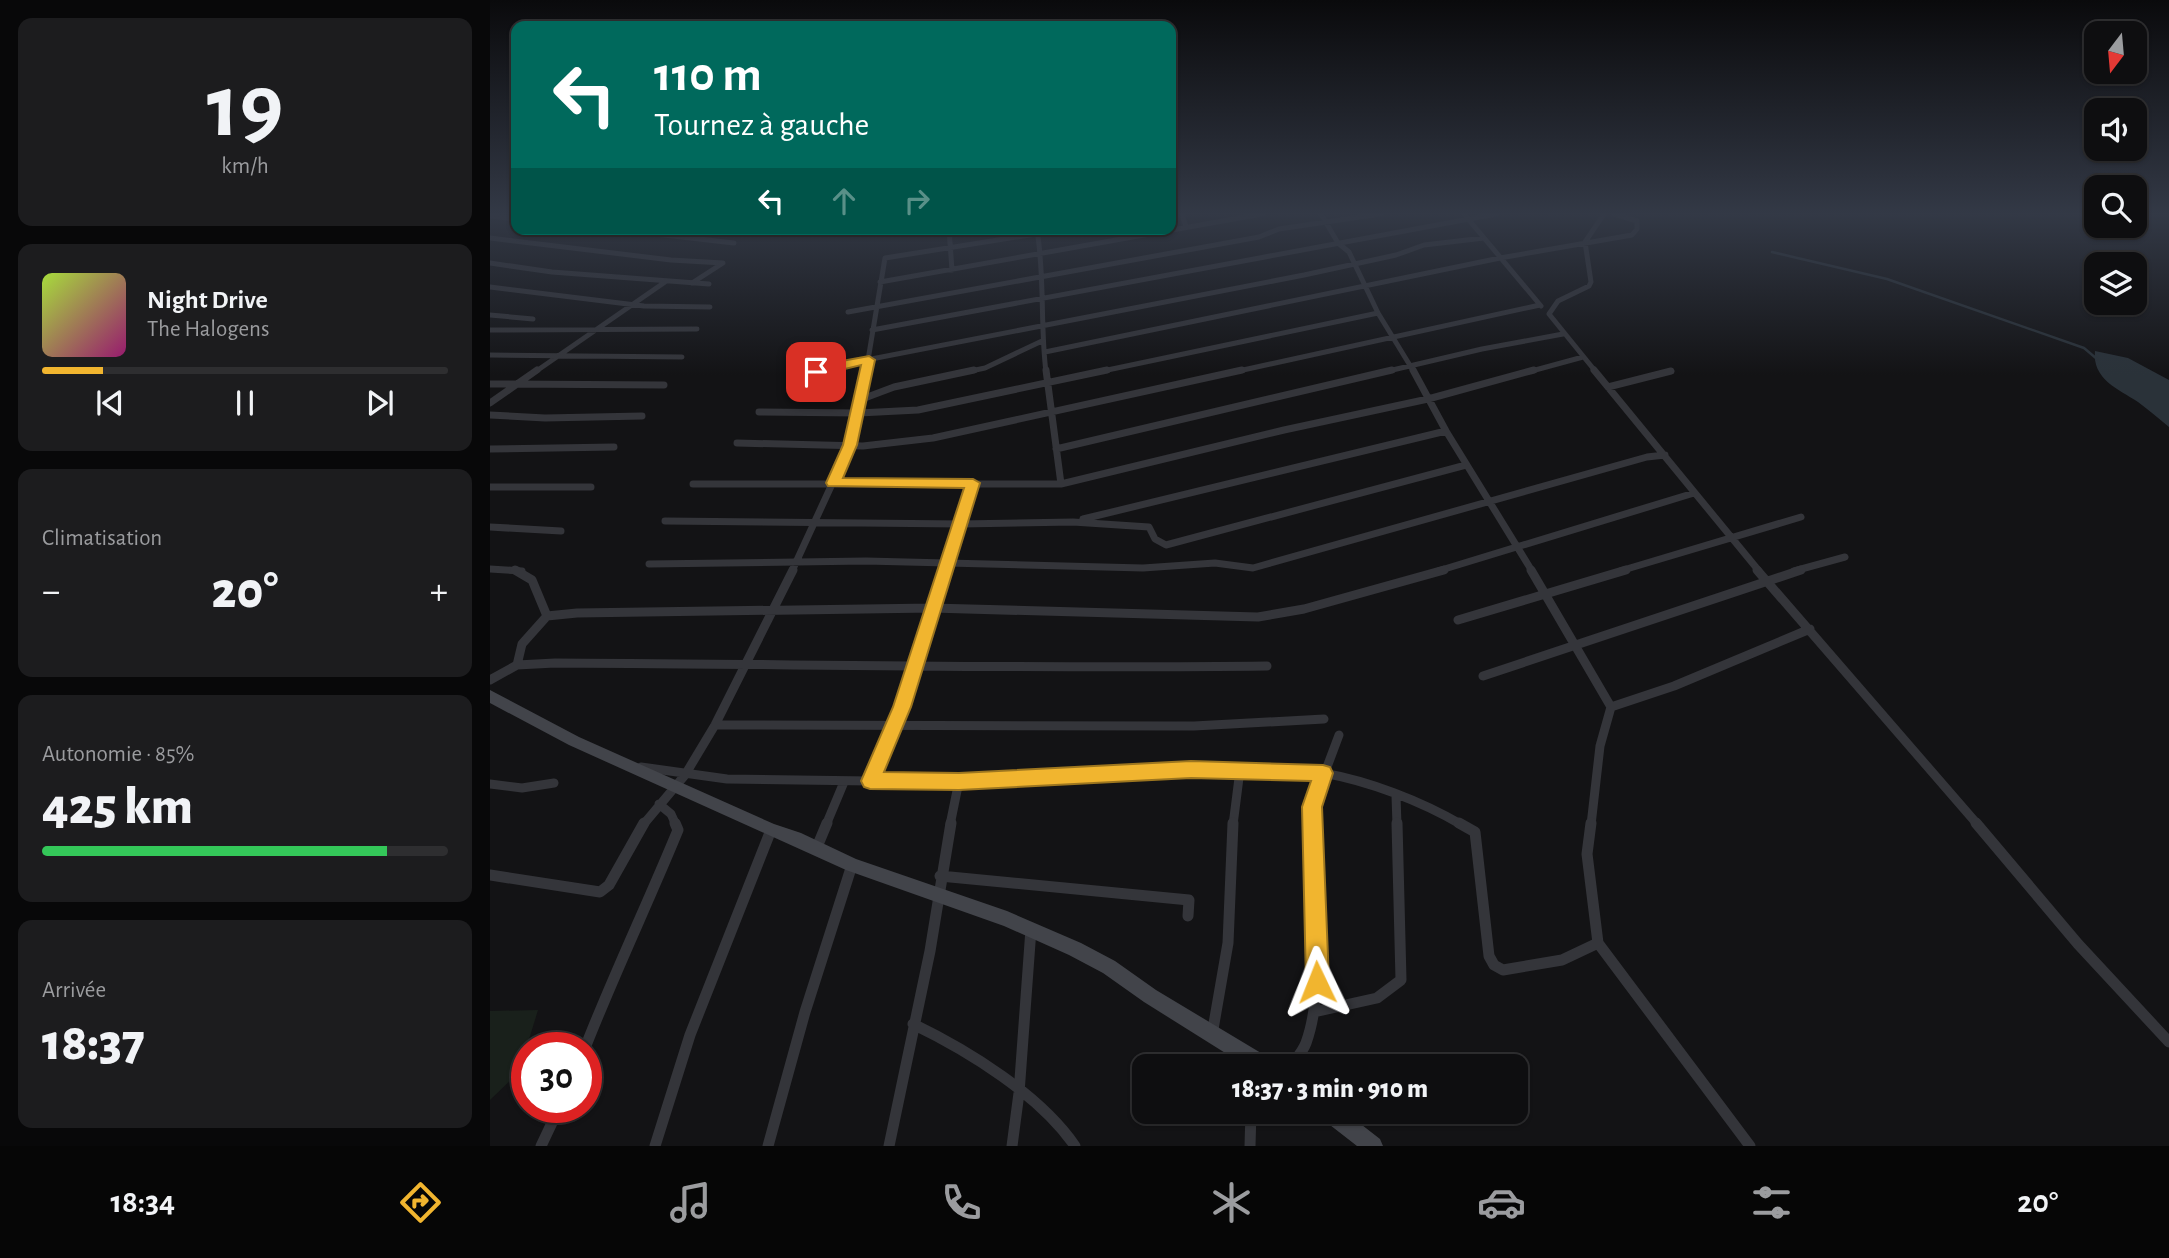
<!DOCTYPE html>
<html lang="fr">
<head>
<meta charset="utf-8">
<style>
	body { margin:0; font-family:"Alegreya Sans",sans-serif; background:#1c1c1e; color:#f1f3f6; height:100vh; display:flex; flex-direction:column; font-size:26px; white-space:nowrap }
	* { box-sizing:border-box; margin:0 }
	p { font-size:23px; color:#9b9c9f }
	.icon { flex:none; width:38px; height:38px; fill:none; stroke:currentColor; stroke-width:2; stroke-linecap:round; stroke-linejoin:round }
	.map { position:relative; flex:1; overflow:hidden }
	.drawer { display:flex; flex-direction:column; gap:18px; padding:18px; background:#080809; width:490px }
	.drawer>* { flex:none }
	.guide { position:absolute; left:21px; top:21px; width:665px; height:214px; border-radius:14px; box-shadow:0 2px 5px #0004,0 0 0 2px #2e2e30; background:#00695c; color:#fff; overflow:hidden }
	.needle { width:46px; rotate:196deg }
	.controls { position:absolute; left:1594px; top:21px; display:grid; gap:14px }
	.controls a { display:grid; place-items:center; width:63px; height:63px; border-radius:14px; background:#0e0e10; box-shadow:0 2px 5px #0004,0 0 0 2px #2e2e30; font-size:35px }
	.speed { position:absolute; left:21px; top:1032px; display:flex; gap:14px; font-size:35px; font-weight:700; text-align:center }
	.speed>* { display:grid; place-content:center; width:91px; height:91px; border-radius:50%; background:#0e0e10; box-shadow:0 2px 5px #0004,0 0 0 2px #2e2e30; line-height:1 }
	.speed .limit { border:10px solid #d22; background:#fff; color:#111 }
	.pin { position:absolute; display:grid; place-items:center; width:60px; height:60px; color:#fff; margin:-30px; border-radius:14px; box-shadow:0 4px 10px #0006 }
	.me { position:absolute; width:77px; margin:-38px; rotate:358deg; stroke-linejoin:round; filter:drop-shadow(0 0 5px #0008) }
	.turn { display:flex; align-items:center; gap:24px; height:147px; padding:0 28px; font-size:32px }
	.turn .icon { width:91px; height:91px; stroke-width:2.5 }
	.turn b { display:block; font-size:49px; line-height:60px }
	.lanes { display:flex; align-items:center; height:66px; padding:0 28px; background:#0003; justify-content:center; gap:35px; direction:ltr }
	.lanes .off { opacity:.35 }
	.big { font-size:52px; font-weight:800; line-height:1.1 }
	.drawer .widget { flex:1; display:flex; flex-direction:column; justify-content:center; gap:10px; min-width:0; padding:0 24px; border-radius:14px; background:#1c1c1e }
	.drawer .dial { align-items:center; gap:0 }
	.dial b { font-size:91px; line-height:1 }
	.song { display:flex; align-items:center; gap:21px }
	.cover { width:84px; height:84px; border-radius:10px; background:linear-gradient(135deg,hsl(80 70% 55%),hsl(320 70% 35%)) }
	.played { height:7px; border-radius:4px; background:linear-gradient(90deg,#f1b52f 15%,#2e2e30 15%) }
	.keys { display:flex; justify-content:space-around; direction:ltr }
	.heat { display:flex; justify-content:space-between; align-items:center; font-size:38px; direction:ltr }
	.charge { height:10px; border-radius:5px; background:linear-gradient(90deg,#34c759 85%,#2e2e30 0) }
	.trip { position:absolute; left:642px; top:1054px; width:396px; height:70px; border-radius:14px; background:#0e0e10; box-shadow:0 2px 5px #0004,0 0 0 2px #2e2e30; font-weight:800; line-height:70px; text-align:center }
	.menu { display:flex; height:112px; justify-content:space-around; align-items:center; background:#060606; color:#9b9c9f }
	.menu .icon { width:49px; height:49px }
	.menu .active { color:#f1b52f }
	.menu b { font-size:32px; color:#f1f3f6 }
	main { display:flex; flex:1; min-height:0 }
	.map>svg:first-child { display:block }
</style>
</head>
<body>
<main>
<section class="drawer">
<div class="widget dial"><b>19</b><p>km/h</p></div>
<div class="widget">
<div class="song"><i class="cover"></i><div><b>Night Drive</b><p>The Halogens</p></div></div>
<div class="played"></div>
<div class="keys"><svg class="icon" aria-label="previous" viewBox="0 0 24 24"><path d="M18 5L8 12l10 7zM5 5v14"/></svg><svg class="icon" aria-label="pause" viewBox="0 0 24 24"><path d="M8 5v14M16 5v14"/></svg><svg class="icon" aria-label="next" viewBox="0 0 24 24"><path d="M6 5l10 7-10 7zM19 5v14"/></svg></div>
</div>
<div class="widget"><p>Climatisation</p>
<div class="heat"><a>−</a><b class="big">20°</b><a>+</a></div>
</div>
<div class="widget"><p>Autonomie · 85%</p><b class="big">425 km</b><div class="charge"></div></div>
<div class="widget"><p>Arrivée</p><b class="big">18:37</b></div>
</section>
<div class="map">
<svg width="1679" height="1146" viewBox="0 0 1679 1146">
	<rect width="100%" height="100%" fill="#131315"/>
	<!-- green -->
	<path fill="#19201b" d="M 48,1010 L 29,1072 L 0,1100 L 0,1011 Z"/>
	<!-- water -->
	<path fill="#2a3239" d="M 1605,351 L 1638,358 L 1679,380 L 1679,427 C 1669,419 1659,410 1648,402 C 1628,389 1602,379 1605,351 Z"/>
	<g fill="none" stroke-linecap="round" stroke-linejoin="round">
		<!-- stream -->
		<path stroke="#2a3239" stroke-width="2.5" d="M 1282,252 L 1397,279 L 1594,348 L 1607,359"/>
		<!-- street-far3 -->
		<path stroke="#34353a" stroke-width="5" d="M 692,214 L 696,227
			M 831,214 L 848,243 L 859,252 L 888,313 L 924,372
			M 974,214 L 1051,306
			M 0,216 L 26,219
			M 122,229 L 244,243
			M 459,229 L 462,270
			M 547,230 C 555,277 550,325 556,372
			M 0,238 L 181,260 L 233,263 L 202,283
			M 0,263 L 62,272 L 219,284
			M 390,282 L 772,214
			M 0,287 L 154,306 L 220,307
			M 358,312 L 769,237 L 789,229 L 890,214
			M 0,315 L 43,319
			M 0,330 L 207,329
			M 382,330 L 1006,214
			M 555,352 L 1010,258 L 1142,235 L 1147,229 L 1147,221 L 1124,214
			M 0,355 L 192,357
			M 45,372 L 175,282
			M 329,372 L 335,368 L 814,275 L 906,255 L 934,245 L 994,238
			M 376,372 L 395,258 L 577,229
			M 476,372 L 495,368 L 552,341
			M 608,372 L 888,313
			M 744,372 L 1050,305
			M 894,372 L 992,349 L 1073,334
			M 1038,372 L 1093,357
			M 1106,372 L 1059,314 L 1068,301 L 1099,286 L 1101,282 L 1095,242 L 1114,214
			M 1177,372 L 1181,371"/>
		<!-- street-far2 -->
		<path stroke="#34353a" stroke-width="7" d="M 556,370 L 571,484
			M 923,370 L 956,431 L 1042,571
			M 1104,370 L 1269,571
			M 302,382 L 316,380 L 332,370
			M 0,384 L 174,385
			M 1118,387 L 1181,371
			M 372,399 L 404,387 L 484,370
			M 0,403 L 47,370
			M 269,412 L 369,413 L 428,410 L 617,370
			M 0,415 L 55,418 L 152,416
			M 247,443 L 373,446 L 443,438 L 752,370
			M 0,449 L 124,447
			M 566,449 L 902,370
			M 203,484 L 571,484 L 794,430 L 938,399 L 1044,370
			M 0,487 L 101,487
			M 593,519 L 956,431
			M 175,521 L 471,524 L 583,522 L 659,527 L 665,539 L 676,545 L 976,465
			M 0,527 L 71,531
			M 159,564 L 376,561 L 653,568 L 725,563 L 763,568 L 1157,457 L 1175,455
			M 0,569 L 32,571
			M 302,571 L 360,445 L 376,370
			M 455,571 L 483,483
			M 948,571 L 1204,493
			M 1130,571 L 1311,517
			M 1304,571 L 1355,557"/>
		<!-- street-far1 -->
		<path stroke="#34353a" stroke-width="9" d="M 25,570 L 42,580 L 57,616
			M 1041,570 L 1121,707 L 1110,746 L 1101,825
			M 1267,570 L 1488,825
			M 968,620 L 1136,570
			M 27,665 L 32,644 L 57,616 L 87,613 L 442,608 L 768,617 L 814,609 L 954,570
			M 993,676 L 1311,570
			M 0,680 L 27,665 L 65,663 C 302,664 540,669 777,666
			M 1121,707 L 1184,686 L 1320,629
			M 225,725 L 704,726 L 834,719
			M 151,767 L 237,779 L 380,781 L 412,707 L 456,570
			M 380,781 C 467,781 554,777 641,772 C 699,769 776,763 833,773 C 879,781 931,801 972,825
			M 0,784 L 32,788 L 64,783
			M 906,796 L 907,825
			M 169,804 L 181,814 L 186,825
			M 153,825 L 195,775 L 225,725 L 303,570
			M 336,825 L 354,782
			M 460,825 L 469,781
			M 743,825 L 750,770
			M 823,825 L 822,807 L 849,735"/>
		<!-- street -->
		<path stroke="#34353a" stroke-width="11" d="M 969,823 L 985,832 L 999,956 L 1004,965 L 1013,970 L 1072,960 L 1108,943
			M 1101,823 L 1097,854 L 1108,943 L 1260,1146
			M 1486,823 L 1588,944 L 1679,1042
			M 327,847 L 337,823
			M 0,875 L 110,892 L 119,885 L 154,823
			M 450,876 L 699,900 L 698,916
			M 824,1012 L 887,998 L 911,980 L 907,823
			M 423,1024 C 479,1051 550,1095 585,1146
			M 722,1035 L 738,943 L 743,823
			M 95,1048 C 124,974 158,903 188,830 L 185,823
			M 801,1066 C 806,1059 813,1051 816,1043 C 837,985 824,886 822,823
			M 51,1146 L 69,1108
			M 165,1146 L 200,1035 L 281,830
			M 278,1146 L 315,1012 L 362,865
			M 399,1146 L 440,951 L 461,823
			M 522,1146 L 529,1093 L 541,929
			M 760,1146 L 761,1111"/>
		<!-- secondary -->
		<path fill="#42444a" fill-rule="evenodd" d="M 0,690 L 89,737 L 284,824 L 311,833 L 366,859 L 517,911 L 591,943 L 625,961 L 666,990 L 781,1059 L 783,1066 L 756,1066 L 654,1002 L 613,973 L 579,955 L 514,926 L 356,870 L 79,745 L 0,703 Z
			M 828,1111 L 854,1111 L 890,1139 L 893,1146 L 867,1146 L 831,1118 Z"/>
	</g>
	<!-- sky -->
	<linearGradient id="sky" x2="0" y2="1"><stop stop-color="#0a0a0c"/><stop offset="0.57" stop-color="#333946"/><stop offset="1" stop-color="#333946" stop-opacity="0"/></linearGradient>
	<rect width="1679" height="375" fill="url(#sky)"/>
	<!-- route -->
	<path fill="#f1b52f" stroke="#9d761f" stroke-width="2" d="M 379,356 L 385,360 L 367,445 L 353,478 L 483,479 L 490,483 L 421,707 L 394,772 L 469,773 L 701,761 L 833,765 L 840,767 L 843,773 L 832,807 L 839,982 L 835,991 L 827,994 L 819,991 L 816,982 L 812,807 L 821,781 L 701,778 L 469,790 L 380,789 L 374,787 L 371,781 L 403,707 L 474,488 L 338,486 L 336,483 L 353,445 L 371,365 L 326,376 L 319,372 L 330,365 Z"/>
</svg>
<div class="controls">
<a><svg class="needle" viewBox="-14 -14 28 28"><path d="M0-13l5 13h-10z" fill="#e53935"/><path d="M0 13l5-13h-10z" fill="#9b9c9f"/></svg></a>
<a><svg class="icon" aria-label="sound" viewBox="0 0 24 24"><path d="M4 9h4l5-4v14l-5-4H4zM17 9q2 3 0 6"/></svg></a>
<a><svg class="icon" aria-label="search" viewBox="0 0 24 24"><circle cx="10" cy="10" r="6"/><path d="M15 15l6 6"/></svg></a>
<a><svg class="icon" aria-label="layers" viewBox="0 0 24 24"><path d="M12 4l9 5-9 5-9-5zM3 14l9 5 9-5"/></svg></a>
</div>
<div class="speed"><div class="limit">30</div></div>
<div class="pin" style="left:326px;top:372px;background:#d93025"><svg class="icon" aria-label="arrive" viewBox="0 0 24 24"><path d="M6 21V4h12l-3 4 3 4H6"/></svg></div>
<svg class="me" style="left:827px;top:982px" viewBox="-20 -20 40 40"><path d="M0-17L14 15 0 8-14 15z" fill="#f1b52f" stroke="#fff" stroke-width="4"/></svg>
<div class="trip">18:37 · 3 min · 910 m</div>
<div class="guide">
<div class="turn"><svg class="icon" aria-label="left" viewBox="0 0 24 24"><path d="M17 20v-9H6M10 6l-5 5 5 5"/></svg><div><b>110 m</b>Tournez à gauche</div></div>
<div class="lanes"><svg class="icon" aria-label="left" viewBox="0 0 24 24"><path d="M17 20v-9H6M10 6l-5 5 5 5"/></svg><svg class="icon off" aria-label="ahead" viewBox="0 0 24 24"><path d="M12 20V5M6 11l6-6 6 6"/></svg><svg class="icon off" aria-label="right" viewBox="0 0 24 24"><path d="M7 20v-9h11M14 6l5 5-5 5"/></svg></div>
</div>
</div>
</main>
<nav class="menu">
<b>18:34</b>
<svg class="icon active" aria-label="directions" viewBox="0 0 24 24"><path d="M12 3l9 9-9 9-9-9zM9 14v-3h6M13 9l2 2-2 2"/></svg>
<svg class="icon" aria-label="music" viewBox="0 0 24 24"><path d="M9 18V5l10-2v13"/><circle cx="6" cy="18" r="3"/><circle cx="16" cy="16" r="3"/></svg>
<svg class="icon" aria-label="phone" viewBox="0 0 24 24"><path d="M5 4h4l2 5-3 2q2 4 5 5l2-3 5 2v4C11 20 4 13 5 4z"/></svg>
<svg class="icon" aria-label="climate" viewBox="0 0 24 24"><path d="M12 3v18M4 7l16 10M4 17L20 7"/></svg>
<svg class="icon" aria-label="car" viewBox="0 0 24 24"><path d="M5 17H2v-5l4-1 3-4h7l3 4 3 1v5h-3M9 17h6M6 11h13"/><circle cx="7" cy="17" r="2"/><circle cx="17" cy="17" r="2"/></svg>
<svg class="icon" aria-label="filters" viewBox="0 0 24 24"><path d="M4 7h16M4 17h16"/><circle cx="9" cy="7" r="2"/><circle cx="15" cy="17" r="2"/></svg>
<b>20°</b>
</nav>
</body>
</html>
